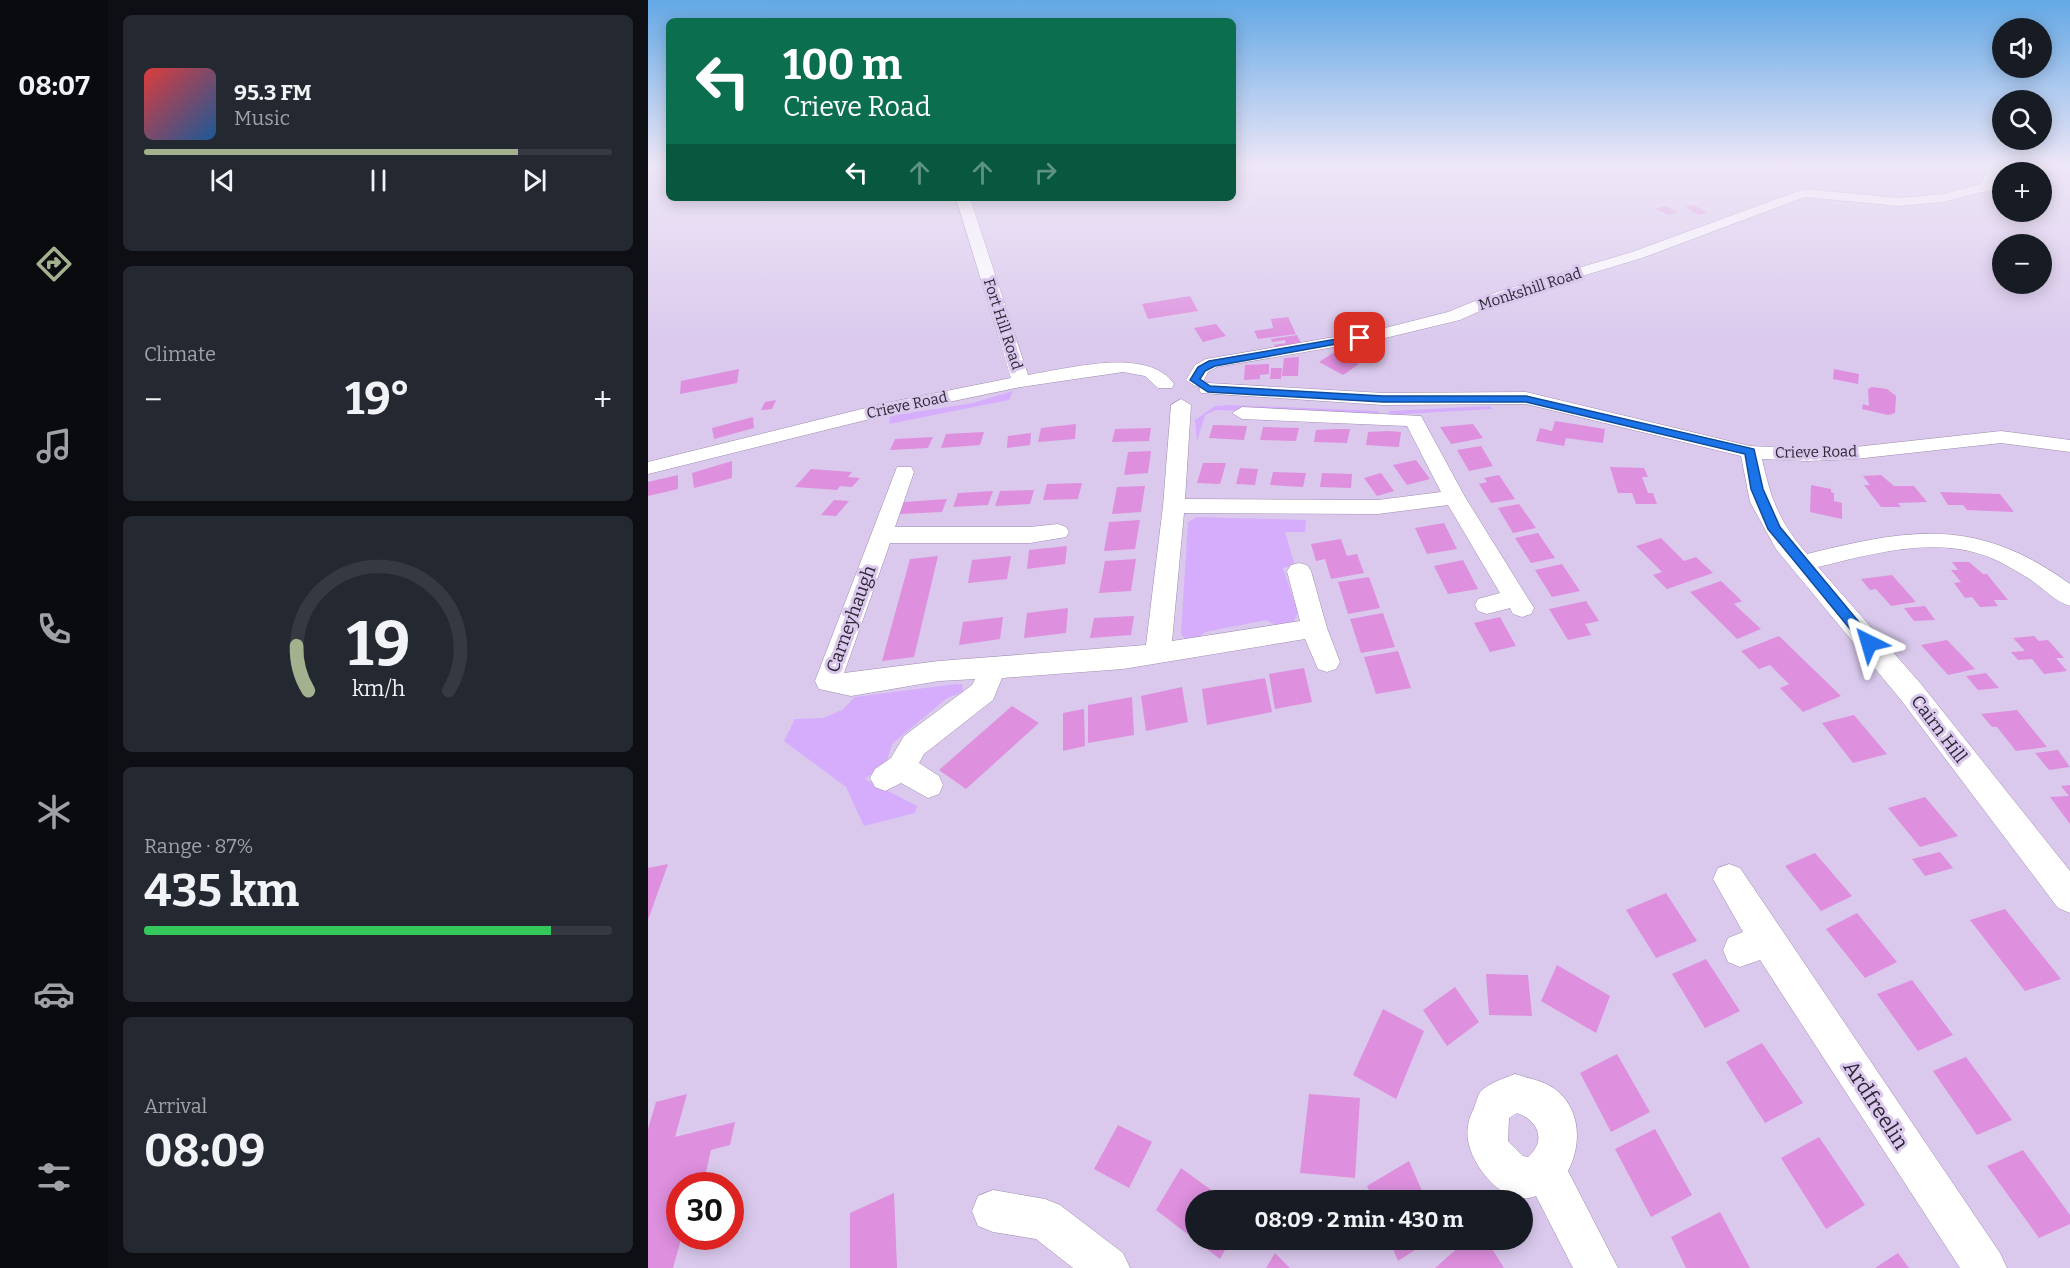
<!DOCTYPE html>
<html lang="en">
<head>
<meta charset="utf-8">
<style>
	body { margin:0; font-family:Bitter,serif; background:#242831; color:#f1f3f6; height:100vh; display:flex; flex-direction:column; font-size:22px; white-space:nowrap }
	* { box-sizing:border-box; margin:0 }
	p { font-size:20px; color:#9ea1a6 }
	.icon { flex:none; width:33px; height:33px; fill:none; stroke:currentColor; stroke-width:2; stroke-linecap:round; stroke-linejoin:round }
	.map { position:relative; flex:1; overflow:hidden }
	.details { display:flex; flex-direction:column; gap:15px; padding:15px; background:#0d0f14; width:540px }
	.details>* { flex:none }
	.banner { position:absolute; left:18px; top:18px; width:570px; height:183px; border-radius:9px; box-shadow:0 3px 15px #0003; background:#0b6e4f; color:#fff; overflow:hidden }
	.controls { position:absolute; left:1344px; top:18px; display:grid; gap:12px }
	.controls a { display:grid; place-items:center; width:60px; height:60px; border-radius:50%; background:#171b24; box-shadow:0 3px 15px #0003; font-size:30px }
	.speed { position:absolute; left:18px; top:1172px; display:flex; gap:12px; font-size:30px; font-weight:700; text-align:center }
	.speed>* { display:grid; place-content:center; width:78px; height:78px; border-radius:50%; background:#171b24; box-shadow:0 3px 15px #0003; line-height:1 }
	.speed .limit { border:9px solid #d22; background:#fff; color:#111 }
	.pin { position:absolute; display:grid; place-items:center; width:51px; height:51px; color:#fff; margin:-26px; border-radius:12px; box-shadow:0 3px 9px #0006 }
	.me { position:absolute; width:66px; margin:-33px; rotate:320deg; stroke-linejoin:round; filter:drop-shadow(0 0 4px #0008) }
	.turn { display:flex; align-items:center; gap:21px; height:126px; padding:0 18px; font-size:27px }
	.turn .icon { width:78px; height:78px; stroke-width:2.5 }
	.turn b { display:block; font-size:42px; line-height:51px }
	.lanes { display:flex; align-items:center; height:57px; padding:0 18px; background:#0003; justify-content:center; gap:30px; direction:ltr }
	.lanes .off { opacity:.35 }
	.big { font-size:45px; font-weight:700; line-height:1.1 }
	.details .widget { flex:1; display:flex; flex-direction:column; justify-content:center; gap:9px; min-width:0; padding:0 21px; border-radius:9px; background:#242831 }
	.details .dial { align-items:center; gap:0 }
	.dial svg { height:156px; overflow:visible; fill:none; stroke:#363941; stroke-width:7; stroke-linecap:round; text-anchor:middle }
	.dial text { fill:#f1f3f6; stroke:none }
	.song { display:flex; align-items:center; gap:18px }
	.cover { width:72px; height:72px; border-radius:9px; background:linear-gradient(135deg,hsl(0 70% 55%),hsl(210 70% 35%)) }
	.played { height:6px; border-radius:3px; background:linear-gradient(90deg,#a4b18f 80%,#363941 80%) }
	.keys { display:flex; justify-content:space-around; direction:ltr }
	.heat { display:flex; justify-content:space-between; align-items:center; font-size:33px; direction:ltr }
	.charge { height:9px; border-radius:4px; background:linear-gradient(90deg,#34c759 87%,#363941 0) }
	.trip { position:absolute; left:537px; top:1190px; width:348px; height:60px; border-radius:30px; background:#171b24; box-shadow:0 3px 15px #0003; font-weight:700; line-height:60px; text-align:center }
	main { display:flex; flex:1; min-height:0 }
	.tabs { display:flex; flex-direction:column; width:108px; justify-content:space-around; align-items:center; background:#090b0e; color:#9ea1a6 }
	.tabs .icon { width:42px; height:42px }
	.tabs .active { color:#a4b18f }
	.tabs b { font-size:27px; color:#f1f3f6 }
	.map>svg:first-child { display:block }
</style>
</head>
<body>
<main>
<nav class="tabs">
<b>08:07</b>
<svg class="icon active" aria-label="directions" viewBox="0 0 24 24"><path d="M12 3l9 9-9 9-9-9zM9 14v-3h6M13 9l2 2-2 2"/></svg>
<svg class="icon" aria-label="music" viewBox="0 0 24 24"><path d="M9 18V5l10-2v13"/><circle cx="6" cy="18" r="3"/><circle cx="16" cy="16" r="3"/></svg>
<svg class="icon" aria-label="phone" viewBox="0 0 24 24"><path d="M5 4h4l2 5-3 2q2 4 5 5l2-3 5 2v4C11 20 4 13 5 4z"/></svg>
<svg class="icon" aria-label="climate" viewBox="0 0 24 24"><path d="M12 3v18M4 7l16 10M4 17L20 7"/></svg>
<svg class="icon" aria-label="car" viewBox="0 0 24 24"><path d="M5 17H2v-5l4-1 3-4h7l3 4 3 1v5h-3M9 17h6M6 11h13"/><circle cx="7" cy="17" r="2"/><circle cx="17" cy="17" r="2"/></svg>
<svg class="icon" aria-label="filters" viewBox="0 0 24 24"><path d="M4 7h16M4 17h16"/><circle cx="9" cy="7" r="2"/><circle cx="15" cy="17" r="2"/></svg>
</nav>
<section class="details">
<div class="widget">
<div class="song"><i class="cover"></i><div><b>95.3 FM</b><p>Music</p></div></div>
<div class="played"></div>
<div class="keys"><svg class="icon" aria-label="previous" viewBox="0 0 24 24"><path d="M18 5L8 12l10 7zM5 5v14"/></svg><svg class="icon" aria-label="pause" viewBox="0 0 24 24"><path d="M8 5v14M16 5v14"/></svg><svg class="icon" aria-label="next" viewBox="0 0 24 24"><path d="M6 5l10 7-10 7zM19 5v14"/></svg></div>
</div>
<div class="widget"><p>Climate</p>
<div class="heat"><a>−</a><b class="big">19°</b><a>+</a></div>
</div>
<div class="widget dial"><svg viewBox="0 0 100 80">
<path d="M14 69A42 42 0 1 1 86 69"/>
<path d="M14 69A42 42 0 0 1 8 46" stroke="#a4b18f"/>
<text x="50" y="56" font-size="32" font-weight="700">19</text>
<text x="50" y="72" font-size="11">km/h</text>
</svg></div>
<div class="widget"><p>Range · 87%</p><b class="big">435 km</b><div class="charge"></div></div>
<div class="widget"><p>Arrival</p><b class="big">08:09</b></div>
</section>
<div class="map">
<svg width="1422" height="1268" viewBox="0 0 1422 1268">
	<rect width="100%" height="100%" fill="#dac9ed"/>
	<!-- green -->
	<path fill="#d5adfc" d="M 365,391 L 361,400 L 241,424 L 242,416 L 325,403 Z
		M 582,405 L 730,411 L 731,415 L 568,410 L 557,415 L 549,441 L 547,420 L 567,406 Z
		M 842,406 L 844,409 L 740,415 L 741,411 Z
		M 548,517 L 658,520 L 657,532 L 637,532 L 647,566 L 635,568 L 650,613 L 645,622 L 627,625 L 618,620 L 557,632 L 549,639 L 538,640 L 533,634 L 540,522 Z
		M 308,684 L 314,684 L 315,692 L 299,698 L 244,744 L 239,761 L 217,779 L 269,806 L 267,813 L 216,826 L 198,787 L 136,741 L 147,719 L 175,718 L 194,710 L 207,697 Z"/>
	<!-- building -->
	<path fill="#de8fde" d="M 1046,205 L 1059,213 L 1050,215 L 1037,207 Z
		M 1017,206 L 1030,212 L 1020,215 L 1007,209 Z
		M 542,296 L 550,311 L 500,319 L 494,304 Z
		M 640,317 L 648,334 L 610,339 L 606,331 L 625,328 L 623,319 Z
		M 568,324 L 578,336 L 555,342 L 546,328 Z
		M 649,335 L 654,345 L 628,349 L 626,345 L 638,343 L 637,340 L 624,342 L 623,339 Z
		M 685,353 L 711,364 L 695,375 L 671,362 Z
		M 651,357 L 650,376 L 634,376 L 636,358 Z
		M 621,364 L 621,374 L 612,375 L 612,379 L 596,380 L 597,365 Z
		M 623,368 L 634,368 L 633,379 L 622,379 Z
		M 91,369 L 89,383 L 32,394 L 33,381 Z
		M 1186,369 L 1211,374 L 1210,384 L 1185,379 Z
		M 1224,387 L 1239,389 L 1248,396 L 1247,413 L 1240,415 L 1214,409 L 1215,404 L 1221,406 L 1220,389 Z
		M 128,400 L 124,409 L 113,410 L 117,402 Z
		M 105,417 L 106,428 L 66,439 L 64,428 Z
		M 907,421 L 957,429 L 955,443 L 918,438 L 916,446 L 888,441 L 892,428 L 904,431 Z
		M 428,424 L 427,439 L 390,442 L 393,428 Z
		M 825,424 L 835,438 L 803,444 L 792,427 Z
		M 565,425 L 599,426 L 596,440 L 561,438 Z
		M 615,427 L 651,428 L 648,441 L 612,440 Z
		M 503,428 L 501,441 L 464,442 L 467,429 Z
		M 689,429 L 702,429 L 699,443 L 666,442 L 668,430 Z
		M 740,431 L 753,432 L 751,447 L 718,445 L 720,432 Z
		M 336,432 L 332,445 L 293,448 L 298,434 Z
		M 383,433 L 382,445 L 359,448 L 360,436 Z
		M 285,437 L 280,448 L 242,450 L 247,439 Z
		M 833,446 L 845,466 L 821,471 L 809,450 Z
		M 503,451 L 500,473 L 476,475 L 480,452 Z
		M 768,460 L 782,479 L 759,485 L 745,465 Z
		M 84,461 L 84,478 L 46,488 L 44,473 Z
		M 555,463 L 578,463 L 572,484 L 549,483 Z
		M 962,467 L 996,468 L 1000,477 L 994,477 L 1000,493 L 1005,493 L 1009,504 L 988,504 L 984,493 L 970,493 Z
		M 592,468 L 610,469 L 607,485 L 588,484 Z
		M 163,469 L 204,472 L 200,477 L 212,478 L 204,487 L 192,486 L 189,490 L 147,487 Z
		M 625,472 L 658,473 L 655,487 L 622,485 Z
		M 674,473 L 704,474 L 703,488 L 672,487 Z
		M 733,473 L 746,491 L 729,496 L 716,478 Z
		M 30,475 L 30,489 L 0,496 L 0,482 Z
		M 851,475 L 867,499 L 843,503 L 831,484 L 839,482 L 836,478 Z
		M 1233,475 L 1246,486 L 1266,486 L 1279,502 L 1250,503 L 1253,507 L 1233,507 L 1216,485 L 1222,485 L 1215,476 Z
		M 434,483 L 430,499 L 395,500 L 399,484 Z
		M 1163,485 L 1183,489 L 1183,492 L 1186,493 L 1186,501 L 1194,503 L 1194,519 L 1162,512 Z
		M 497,486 L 493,512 L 464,514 L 469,487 Z
		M 386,490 L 382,504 L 347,506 L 352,491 Z
		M 345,491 L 340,505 L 305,507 L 310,493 Z
		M 1292,492 L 1352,494 L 1366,512 L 1319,510 L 1315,505 L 1300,505 Z
		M 299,499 L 294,512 L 251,514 L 256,502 Z
		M 186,500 L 201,501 L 188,516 L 173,515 Z
		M 871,504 L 888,528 L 865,533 L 850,508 Z
		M 492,520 L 487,549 L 456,551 L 461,522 Z
		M 796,523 L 809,549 L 779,554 L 767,528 Z
		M 890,533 L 907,558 L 883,563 L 867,538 Z
		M 1013,538 L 1036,561 L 1048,557 L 1065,573 L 1019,589 L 1005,575 L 1014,572 L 988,546 Z
		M 693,539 L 699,556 L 709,554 L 716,573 L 683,579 L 677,559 L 668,561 L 663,544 Z
		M 419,546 L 417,564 L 379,569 L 381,550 Z
		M 290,556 L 266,657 L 234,661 L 262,559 Z
		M 363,556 L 359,579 L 320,583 L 324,560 Z
		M 488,559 L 483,591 L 451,593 L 457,561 Z
		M 815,560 L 830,589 L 800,594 L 786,566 Z
		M 1304,562 L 1321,562 L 1335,574 L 1339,574 L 1360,600 L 1346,600 L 1350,606 L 1332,607 L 1324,597 L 1317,598 L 1306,583 L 1313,582 L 1303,570 L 1310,570 Z
		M 914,564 L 932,591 L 904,597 L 887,570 Z
		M 1244,575 L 1268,602 L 1243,606 L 1228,589 L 1222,590 L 1213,579 Z
		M 721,577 L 732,608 L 700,614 L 690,582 Z
		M 1073,581 L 1094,601 L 1086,604 L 1113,629 L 1089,639 L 1042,592 Z
		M 938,601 L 951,621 L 937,624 L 943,635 L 920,640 L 901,609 Z
		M 1277,606 L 1287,620 L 1266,621 L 1256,608 Z
		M 420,608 L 418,633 L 376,638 L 379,613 Z
		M 735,613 L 747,647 L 713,653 L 702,619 Z
		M 486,616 L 483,635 L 442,638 L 446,618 Z
		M 355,617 L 352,639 L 311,645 L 315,622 Z
		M 852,617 L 868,646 L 842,652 L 826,623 Z
		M 1131,636 L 1193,696 L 1155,712 L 1132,688 L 1141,684 L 1122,665 L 1111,669 L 1093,651 Z
		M 1386,636 L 1391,641 L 1400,640 L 1416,658 L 1408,658 L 1419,671 L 1396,674 L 1384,659 L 1370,660 L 1363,652 L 1377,651 L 1365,638 Z
		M 1299,640 L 1327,669 L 1300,675 L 1273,645 Z
		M 750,651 L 763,688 L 728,694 L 716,657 Z
		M 656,668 L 664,702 L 627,709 L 621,674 Z
		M 1338,673 L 1351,688 L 1330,690 L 1318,676 Z
		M 617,678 L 624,712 L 559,725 L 554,689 Z
		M 534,687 L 540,722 L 498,731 L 493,696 Z
		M 484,697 L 486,735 L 440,743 L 440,705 Z
		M 364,706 L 391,723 L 318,789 L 291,770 Z
		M 436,709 L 437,746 L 415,751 L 415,713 Z
		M 1369,710 L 1399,747 L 1368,751 L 1349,727 L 1344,727 L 1333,714 Z
		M 1206,715 L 1239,754 L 1205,763 L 1174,723 Z
		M 1410,750 L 1422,767 L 1401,770 L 1387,753 Z
		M 1422,785 L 1422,824 L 1402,797 L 1421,796 L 1413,786 Z
		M 1277,797 L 1310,836 L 1272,847 L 1240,808 Z
		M 1292,852 L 1305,868 L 1277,876 L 1264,859 Z
		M 1167,853 L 1204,896 L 1173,911 L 1137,866 Z
		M 20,864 L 0,920 L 0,868 Z
		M 1018,893 L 1049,941 L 1008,958 L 978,910 Z
		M 1357,909 L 1413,979 L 1377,991 L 1322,920 Z
		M 1209,913 L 1249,962 L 1217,978 L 1178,929 Z
		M 1058,959 L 1092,1011 L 1057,1028 L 1024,974 Z
		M 909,965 L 962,996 L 948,1033 L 893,1001 Z
		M 838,974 L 880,975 L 884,1016 L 841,1015 Z
		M 1264,980 L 1305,1035 L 1270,1051 L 1229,994 Z
		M 807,987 L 831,1022 L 799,1046 L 775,1010 Z
		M 735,1009 L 776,1031 L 748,1099 L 705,1075 Z
		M 1114,1043 L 1155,1103 L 1117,1123 L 1078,1062 Z
		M 969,1054 L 1002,1112 L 963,1132 L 932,1073 Z
		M 1318,1057 L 1364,1120 L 1329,1135 L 1285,1071 Z
		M 39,1094 L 27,1137 L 87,1122 L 82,1145 L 63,1150 L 55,1185 L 32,1185 L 32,1236 L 34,1236 L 25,1268 L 0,1268 L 0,1129 L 8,1102 Z
		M 661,1094 L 712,1098 L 707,1178 L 652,1173 Z
		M 470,1125 L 504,1142 L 481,1188 L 446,1169 Z
		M 1007,1129 L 1044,1195 L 1003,1217 L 967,1149 Z
		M 1171,1137 L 1217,1205 L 1178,1229 L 1133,1158 Z
		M 1375,1150 L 1422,1215 L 1422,1224 L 1391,1238 L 1339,1166 Z
		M 761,1161 L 778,1200 L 725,1200 L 719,1186 Z
		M 533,1168 L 577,1200 L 548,1200 L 548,1239 L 583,1239 L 572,1259 L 508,1210 Z
		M 246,1193 L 249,1268 L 202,1268 L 202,1213 Z
		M 1072,1212 L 1102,1268 L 1038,1268 L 1023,1237 Z
		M 741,1239 L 784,1239 L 750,1261 Z
		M 820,1239 L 838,1239 L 856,1268 L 787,1268 Z
		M 627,1253 L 642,1268 L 618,1268 Z
		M 1250,1253 L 1261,1268 L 1227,1268 Z"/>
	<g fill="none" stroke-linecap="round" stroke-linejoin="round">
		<!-- minor casing -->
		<g stroke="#9e8daf" stroke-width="1">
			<path id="minor" d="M 1340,167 L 1352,167 L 1351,176 L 1343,190 L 1295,202 L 1251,206 L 1157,197 L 994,258 L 861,298 L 812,320 L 733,339 L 569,367 L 560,372 L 554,384 L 547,386 L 538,380 L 547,365 L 558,359 L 733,329 L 800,312 L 849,292 L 984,252 L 1156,189 L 1251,198 L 1295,194 L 1333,184 Z
				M 308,198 L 322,198 L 380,375 C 419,369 500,346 526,384 L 524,388 L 510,388 L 497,376 L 475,372 L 373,387 L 238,415 L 0,474 L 0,462 L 238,403 L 363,378 Z
				M 560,383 L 735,393 L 878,392 L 1102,446 L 1159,449 L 1207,447 L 1353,431 L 1422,440 L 1422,452 L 1353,443 L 1207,459 L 1159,461 L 1114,459 C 1123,499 1131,522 1159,554 C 1264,528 1330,517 1422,584 L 1422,606 C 1406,601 1394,587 1380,578 C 1371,572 1361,567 1352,562 C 1296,533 1227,553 1170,567 L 1273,684 L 1422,871 L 1422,913 L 1410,908 L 1253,700 L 1128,549 L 1102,502 L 1093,456 L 878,404 L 735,405 L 553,393 L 551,389 Z
				M 533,399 L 543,405 L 537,499 L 730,500 L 793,492 L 759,426 L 594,419 L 584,413 L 594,407 L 773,416 L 817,497 L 886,608 L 883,614 L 874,617 L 865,614 L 862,608 L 839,614 L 830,611 L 827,605 L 830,599 L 852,593 L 800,505 L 730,514 L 536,513 L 524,641 L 652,621 L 639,571 L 643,565 L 651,563 L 659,565 L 663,571 L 679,628 L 692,662 L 688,669 L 679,672 L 670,669 L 657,639 L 475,669 L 354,678 L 345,700 L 276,754 L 271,763 L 291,776 L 295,785 L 291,794 L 280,798 L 253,783 L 237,791 L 227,787 L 222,778 L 227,769 L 243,758 L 256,736 L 324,685 L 327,679 L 291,681 L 203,696 L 171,689 L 167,681 L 249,467 L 263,467 L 266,472 L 247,527 L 382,527 L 410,524 L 418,527 L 421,532 L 418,537 L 382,543 L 242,543 L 196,673 L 291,661 L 498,645 L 515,506 L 523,405 Z
				M 1081,864 L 1092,868 L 1352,1253 L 1359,1268 L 1312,1268 L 1112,960 L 1092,967 L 1080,962 L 1075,950 L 1080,938 L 1095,932 L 1065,879 L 1070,868 Z
				M 867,1074 C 879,1078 897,1081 907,1089 C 933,1109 934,1144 920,1171 L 970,1268 L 925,1268 L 888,1196 C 857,1209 824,1167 820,1140 C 818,1129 821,1118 826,1108 C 828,1103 830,1094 833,1091 C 841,1083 857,1078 867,1074 ZM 869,1113 C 890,1120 899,1141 880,1157 L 875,1156 L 860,1141 L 861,1118 Z
				M 345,1190 L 397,1199 L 412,1205 L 475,1253 L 482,1268 L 425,1268 L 388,1239 L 345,1232 L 330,1226 L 324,1211 L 330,1196 Z"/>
		</g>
		<!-- minor -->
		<use href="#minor" fill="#fff" fill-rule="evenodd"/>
	</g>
	<!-- sky -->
	<linearGradient id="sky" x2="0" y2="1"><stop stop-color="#63a8e5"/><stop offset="0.48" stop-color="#eee7f7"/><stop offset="1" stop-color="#eee7f7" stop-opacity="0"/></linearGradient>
	<rect width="1422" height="345" fill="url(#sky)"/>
	<!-- route -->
	<path fill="#1a73e8" stroke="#114b97" stroke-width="1.5" d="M 712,335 L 717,338 L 716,339 L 567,366 L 557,371 L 552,379 L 562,386 L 735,396 L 878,396 L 1106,449 L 1115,489 L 1132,527 L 1225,639 L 1225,646 L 1216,646 L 1120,529 L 1103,489 L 1097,454 L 878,402 L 735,402 L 560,392 L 542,380 L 550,367 L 561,361 Z"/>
	<g text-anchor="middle" stroke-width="6" stroke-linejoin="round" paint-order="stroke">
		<!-- far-street labels -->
		<g font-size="15" fill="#2d2634" stroke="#dac9ed">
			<text transform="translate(882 289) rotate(-18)" y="5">Monkshill Road</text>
			<text transform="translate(355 324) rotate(72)" y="5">Fort Hill Road</text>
			<text transform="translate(259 405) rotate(-12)" y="5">Crieve Road</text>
			<text transform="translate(1168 452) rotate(-1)" y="5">Crieve Road</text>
		</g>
		<!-- street labels -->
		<g font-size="18" fill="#2d2634" stroke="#dac9ed">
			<text transform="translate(203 619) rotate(-70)" y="6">Carneyhaugh</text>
			<text transform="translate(1291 729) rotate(53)" y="6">Cairn Hill</text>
		</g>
		<!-- near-street labels -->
		<g font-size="21" fill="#2d2634" stroke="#dac9ed">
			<text transform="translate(1228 1105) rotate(57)" y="7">Ardfreelin</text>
		</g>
	</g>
</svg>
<div class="controls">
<a><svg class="icon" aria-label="sound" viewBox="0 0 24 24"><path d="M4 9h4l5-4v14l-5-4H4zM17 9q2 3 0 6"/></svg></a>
<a><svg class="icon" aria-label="search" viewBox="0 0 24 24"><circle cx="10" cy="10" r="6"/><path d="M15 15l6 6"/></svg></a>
<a>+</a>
<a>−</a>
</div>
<div class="speed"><div class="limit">30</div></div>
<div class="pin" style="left:712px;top:338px;background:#d93025"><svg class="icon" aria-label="arrive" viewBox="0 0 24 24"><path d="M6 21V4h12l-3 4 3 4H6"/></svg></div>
<svg class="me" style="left:1221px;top:643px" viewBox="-20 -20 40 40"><path d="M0-17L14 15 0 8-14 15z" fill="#1a73e8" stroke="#fff" stroke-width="4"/></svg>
<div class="trip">08:09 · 2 min · 430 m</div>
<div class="banner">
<div class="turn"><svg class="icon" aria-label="left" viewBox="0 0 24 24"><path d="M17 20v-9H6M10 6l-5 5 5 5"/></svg><div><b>100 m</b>Crieve Road</div></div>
<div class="lanes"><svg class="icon" aria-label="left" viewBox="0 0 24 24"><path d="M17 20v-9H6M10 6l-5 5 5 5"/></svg><svg class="icon off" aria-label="ahead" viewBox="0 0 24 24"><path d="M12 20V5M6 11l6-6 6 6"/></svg><svg class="icon off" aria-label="ahead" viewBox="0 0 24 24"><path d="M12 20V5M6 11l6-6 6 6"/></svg><svg class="icon off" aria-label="right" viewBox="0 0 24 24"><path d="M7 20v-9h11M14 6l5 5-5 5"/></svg></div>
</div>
</div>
</main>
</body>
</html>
